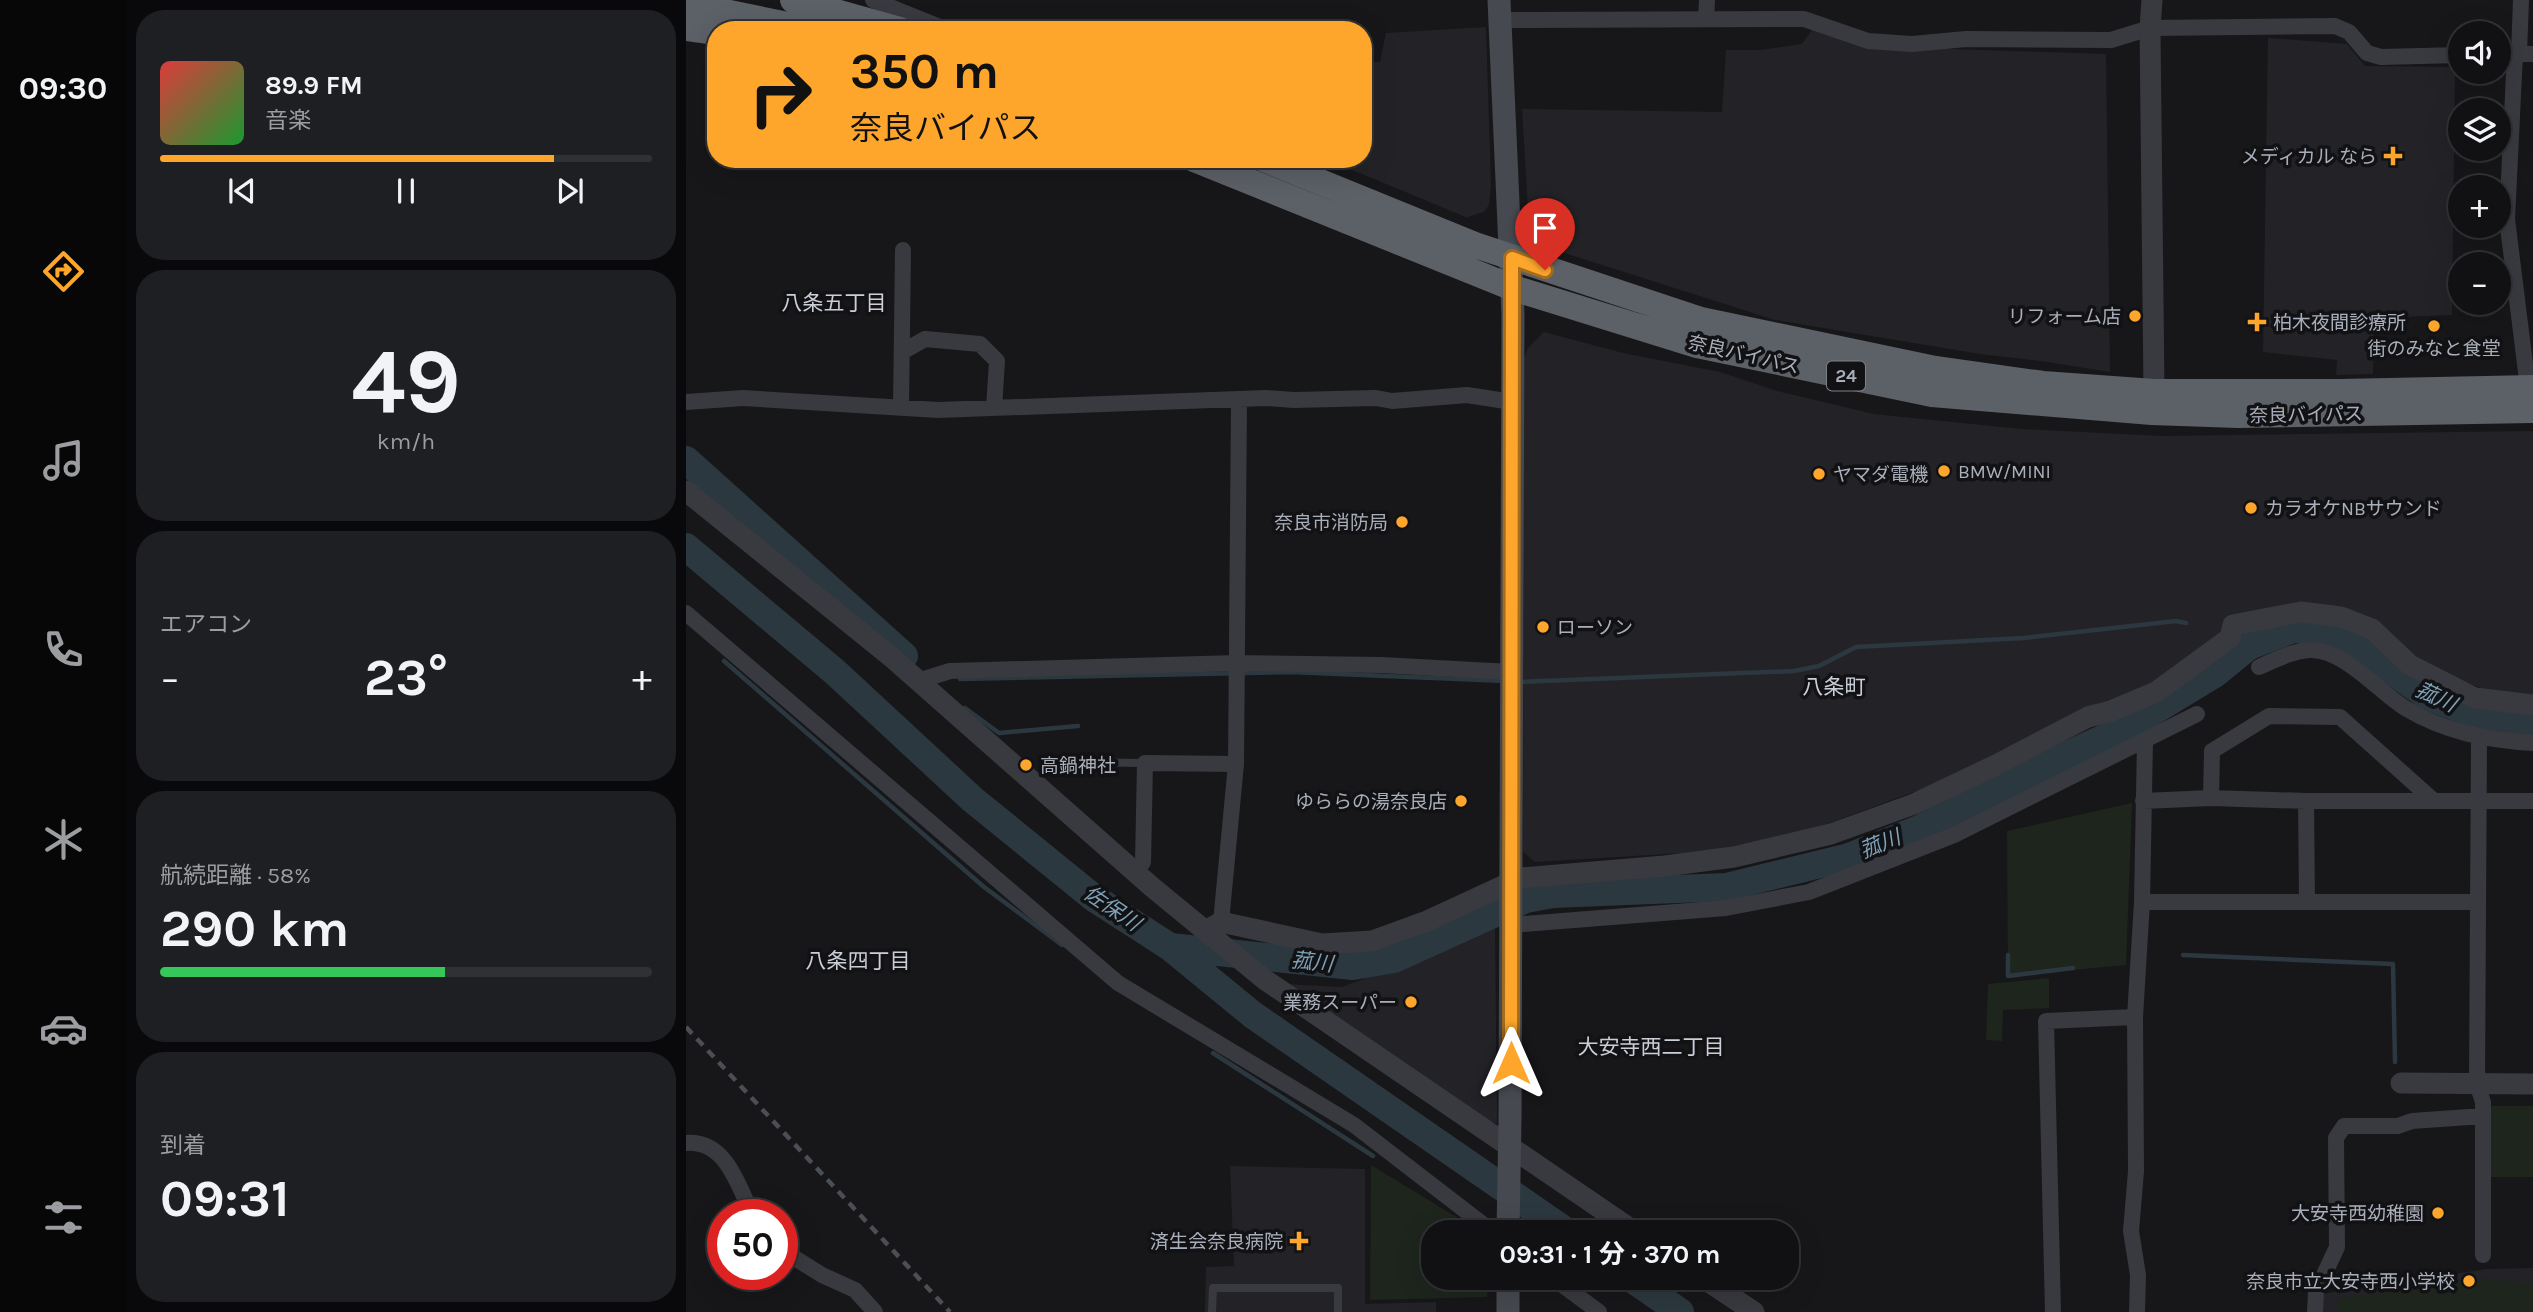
<!DOCTYPE html>
<html lang="ja">
<head>
<meta charset="utf-8">
<style>
	body { margin:0; font-family:Karla,"Noto Sans JP",sans-serif; background:#1e1f22; color:#f1f3f6; height:100vh; display:flex; flex-direction:column; font-size:26px; white-space:nowrap }
	* { box-sizing:border-box; margin:0 }
	p { font-size:23px; color:#9c9da0 }
	.icon { flex:none; width:38px; height:38px; fill:none; stroke:currentColor; stroke-width:2; stroke-linecap:round; stroke-linejoin:round }
	.map { position:relative; flex:1; overflow:hidden }
	.sheet { display:flex; flex-direction:column; gap:10px; padding:10px; background:#09090b; width:560px }
	.sheet>* { flex:none }
	.hud { position:absolute; left:21px; top:21px; width:665px; height:147px; border-radius:28px; box-shadow:0 7px 28px #0002,0 0 0 2px #303134; background:#fda62b; color:#111; overflow:hidden }
	.buttons { position:absolute; left:1762px; top:21px; display:grid; gap:14px }
	.buttons a { display:grid; place-items:center; width:63px; height:63px; border-radius:50%; background:#111114; box-shadow:0 7px 28px #0002,0 0 0 2px #303134; font-size:35px }
	.speed { position:absolute; left:21px; top:1199px; display:flex; gap:14px; font-size:35px; font-weight:700; text-align:center }
	.speed>* { display:grid; place-content:center; width:91px; height:91px; border-radius:50%; background:#111114; box-shadow:0 7px 28px #0002,0 0 0 2px #303134; line-height:1 }
	.speed .limit { border:10px solid #d22; background:#fff; color:#111 }
	.pin { position:absolute; display:grid; place-items:center; width:60px; height:60px; color:#fff; margin:-72px -30px; border-radius:50% 50% 50% 0; rotate:-45deg; box-shadow:0 0 7px #0007 }
	.pin .icon { rotate:45deg }
	.me { position:absolute; width:77px; margin:-38px; rotate:0deg; stroke-linejoin:round; filter:drop-shadow(0 0 5px #0008) }
	.turn { display:flex; align-items:center; gap:24px; height:147px; padding:0 28px; font-size:32px }
	.turn .icon { width:91px; height:91px; stroke-width:2.5 }
	.turn b { display:block; font-size:49px; line-height:60px }
	.big { font-size:52px; font-weight:700; line-height:1.1 }
	.sheet .card { flex:1; display:flex; flex-direction:column; justify-content:center; gap:10px; min-width:0; padding:0 24px; border-radius:28px; background:#1e1f22 }
	.sheet .dial { align-items:center; gap:0 }
	.dial b { font-size:91px; line-height:1 }
	.song { display:flex; align-items:center; gap:21px }
	.cover { width:84px; height:84px; border-radius:10px; background:linear-gradient(135deg,hsl(0 70% 55%),hsl(130 70% 35%)) }
	.played { height:7px; border-radius:4px; background:linear-gradient(90deg,#fda62b 80%,#303134 80%) }
	.keys { display:flex; justify-content:space-around; direction:ltr }
	.heat { display:flex; justify-content:space-between; align-items:center; font-size:38px; direction:ltr }
	.charge { height:10px; border-radius:5px; background:linear-gradient(90deg,#34c759 58%,#303134 0) }
	.trip { position:absolute; left:735px; top:1220px; width:378px; height:70px; border-radius:28px; background:#111114; box-shadow:0 7px 28px #0002,0 0 0 2px #303134; font-weight:700; line-height:70px; text-align:center }
	main { display:flex; flex:1; min-height:0 }
	.dock { display:flex; flex-direction:column; width:126px; justify-content:space-around; align-items:center; background:#070708; color:#9c9da0 }
	.dock .icon { width:49px; height:49px }
	.dock .selected { color:#fda62b }
	.dock b { font-size:32px; color:#f1f3f6 }
	.map>svg:first-child { display:block }
</style>
</head>
<body>
<main>
<nav class="dock">
<b>09:30</b>
<svg class="icon selected" aria-label="directions" viewBox="0 0 24 24"><path d="M12 3l9 9-9 9-9-9zM9 14v-3h6M13 9l2 2-2 2"/></svg>
<svg class="icon" aria-label="music" viewBox="0 0 24 24"><path d="M9 18V5l10-2v13"/><circle cx="6" cy="18" r="3"/><circle cx="16" cy="16" r="3"/></svg>
<svg class="icon" aria-label="phone" viewBox="0 0 24 24"><path d="M5 4h4l2 5-3 2q2 4 5 5l2-3 5 2v4C11 20 4 13 5 4z"/></svg>
<svg class="icon" aria-label="climate" viewBox="0 0 24 24"><path d="M12 3v18M4 7l16 10M4 17L20 7"/></svg>
<svg class="icon" aria-label="car" viewBox="0 0 24 24"><path d="M5 17H2v-5l4-1 3-4h7l3 4 3 1v5h-3M9 17h6M6 11h13"/><circle cx="7" cy="17" r="2"/><circle cx="17" cy="17" r="2"/></svg>
<svg class="icon" aria-label="filters" viewBox="0 0 24 24"><path d="M4 7h16M4 17h16"/><circle cx="9" cy="7" r="2"/><circle cx="15" cy="17" r="2"/></svg>
</nav>
<section class="sheet">
<div class="card">
<div class="song"><i class="cover"></i><div><b>89.9 FM</b><p>音楽</p></div></div>
<div class="played"></div>
<div class="keys"><svg class="icon" aria-label="previous" viewBox="0 0 24 24"><path d="M18 5L8 12l10 7zM5 5v14"/></svg><svg class="icon" aria-label="pause" viewBox="0 0 24 24"><path d="M8 5v14M16 5v14"/></svg><svg class="icon" aria-label="next" viewBox="0 0 24 24"><path d="M6 5l10 7-10 7zM19 5v14"/></svg></div>
</div>
<div class="card dial"><b>49</b><p>km/h</p></div>
<div class="card"><p>エアコン</p>
<div class="heat"><a>−</a><b class="big">23°</b><a>+</a></div>
</div>
<div class="card"><p>航続距離 · 58%</p><b class="big">290 km</b><div class="charge"></div></div>
<div class="card"><p>到着</p><b class="big">09:31</b></div>
</section>
<div class="map">
<svg width="1847" height="1312" viewBox="0 0 1847 1312">
	<rect width="100%" height="100%" fill="#17171a"/>
	<!-- built -->
	<path fill="#232327" d="M 800,27 L 805,186 L 803,205 L 798,212 L 784,216 L 782,218 L 640,159 L 677,159 L 677,62 L 694,62 L 700,33 Z
		M 1128,27 L 1177,46 L 1420,54 L 1424,372 L 1362,362 L 1294,354 L 1089,320 L 844,242 L 836,109 L 1036,112 L 1040,50 L 1074,50 L 1116,44 Z
		M 1582,38 L 1661,44 L 1679,66 L 1769,67 L 1766,315 L 1688,318 L 1687,374 L 1650,375 L 1651,360 L 1577,352 Z
		M 858,332 L 937,353 L 1034,372 L 1091,391 L 1188,414 L 1335,429 L 1476,436 L 1847,431 L 1847,696 L 1808,693 L 1739,666 L 1663,612 L 1538,635 L 1478,678 L 1241,787 L 1114,834 L 1030,851 L 849,862 L 837,852 L 838,358 L 842,348 Z
		M 809,924 L 811,1124 L 790,1115 L 597,984 L 656,987 L 739,956 Z
		M 544,1166 L 679,1169 L 679,1304 L 750,1302 L 750,1312 L 519,1312 L 520,1267 L 548,1266 Z
		M 1847,1268 L 1847,1312 L 1634,1312 L 1635,1294 L 1801,1269 Z"/>
	<!-- park -->
	<path fill="#1d251d" d="M 1446,803 L 1440,965 L 1322,976 L 1321,831 Z
		M 1363,978 L 1363,1008 L 1317,1010 L 1316,1041 L 1300,1040 L 1302,984 Z
		M 1801,1106 L 1847,1106 L 1847,1177 L 1801,1177 Z
		M 685,1165 L 795,1232 L 747,1232 L 747,1278 L 802,1278 L 801,1297 L 684,1300 Z
		M 1795,1278 L 1847,1284 L 1847,1312 L 1652,1312 L 1652,1299 Z"/>
	<g fill="none" stroke-linecap="round" stroke-linejoin="round">
		<!-- stream -->
		<path stroke="#2c383f" stroke-width="4.5" d="M 38,661 L 298,887 L 376,945
			M 274,679 L 604,672 L 820,681
			M 832,682 L 1108,671 L 1133,666 L 1170,647 L 1338,638 L 1490,621 L 1500,623
			M 279,708 L 313,733 L 392,726
			M 1322,955 L 1322,976 L 1387,968
			M 1497,955 L 1707,964 L 1709,1062
			M 527,1053 L 687,1156"/>
		<!-- river -->
		<path stroke="#2c383f" stroke-width="28" d="M 0,460 L 218,656
			M 0,547 L 149,672 L 286,799 L 408,898 L 484,947 L 567,1015 L 881,1232
			M 484,947 L 667,966 L 708,959 L 840,899 L 867,894 L 1040,887 L 1163,857 L 1233,829 L 1377,757 L 1438,729 L 1530,673 L 1563,646 L 1607,629 L 1641,631 L 1677,650 L 1741,696 L 1792,716 L 1837,725 L 1847,724
			M 945,1278 L 994,1312"/>
		<!-- service -->
		<path stroke="#383a3f" stroke-width="8" d="M 378,762 L 459,763
			M 526,1312 L 527,1288 L 652,1288 L 652,1312"/>
		<!-- minor -->
		<path stroke="#383a3f" stroke-width="16" d="M 187,0 L 261,30
			M 1020,19 L 1021,0
			M 814,20 L 1118,19 L 1182,41 L 1226,44 L 1280,39 L 1425,40 L 1464,28 L 1649,26 L 1663,32 L 1681,53 L 1695,57 L 1774,55
			M 1813,54 L 1847,54
			M 1829,54 L 1821,219 L 1842,388
			M 1833,54 L 1835,0
			M 216,352 L 239,339 L 294,344 L 311,361 L 308,408
			M 0,402 L 57,398 L 252,410 L 580,398 L 608,400 L 690,398 L 706,401 L 781,395 L 826,402
			M 215,408 L 217,250
			M 0,613 L 432,983 L 668,1125 L 807,1232
			M 1573,667 C 1589,660 1606,651 1624,650 C 1658,649 1692,691 1719,708 C 1759,732 1801,740 1847,743
			M 232,681 L 264,671 L 551,663 L 695,665 L 825,672
			M 1793,738 L 1791,1084 L 1797,1102 L 1797,1255
			M 1525,798 L 1526,751 L 1583,716 L 1654,717 L 1748,801
			M 1457,801 L 1525,798 L 1620,801 L 1847,801
			M 1620,801 L 1621,902
			M 449,873 L 457,862 L 459,763 L 550,764
			M 1456,902 L 1792,902
			M 535,922 L 550,764 L 553,400
			M 825,925 L 1040,908 L 1123,892 L 1268,835 L 1511,714
			M 0,1143 C 40,1140 52,1185 66,1214
			M 96,1250 L 136,1275 L 169,1290 L 189,1312
			M 867,1278 L 913,1312
			M 1367,1312 L 1360,1021 L 1449,1017
			M 1451,1312 L 1452,1275 L 1445,1231 L 1450,1171 L 1449,1017 L 1456,902 L 1459,741
			M 1629,1312 L 1630,1292 L 1651,1247 L 1650,1138 L 1658,1126 L 1712,1126 L 1726,1121 L 1797,1116"/>
		<!-- tertiary -->
		<path stroke="#383a3f" stroke-width="21" d="M 1466,0 L 1464,28 L 1468,392
			M 0,491 L 203,655 L 466,887 L 578,979 L 949,1232
			M 521,930 L 535,922 L 636,944 L 686,941 L 741,921 L 834,878 L 979,866 L 1048,857 L 1145,834 L 1228,804 L 1310,765 L 1402,717 L 1425,711 L 1470,692 L 1544,638 L 1547,625 L 1615,612 L 1655,617 L 1686,629 L 1724,665 L 1789,698 L 1847,705
			M 1715,1083 L 1847,1084
			M 1017,1278 L 1068,1312"/>
		<!-- secondary -->
		<path stroke="#46494f" stroke-width="23" d="M 813,0 L 827,315 L 824,1119 L 822,1232
			M 822,1278 L 822,1312"/>
		<!-- trunk -->
		<path stroke="#5c6067" stroke-width="26" d="M 107,0 L 214,30
			M 0,4 L 126,30
			M 0,28 L 30,32
			M 508,159 L 827,288 L 1011,345 L 1246,394 L 1466,412 L 1552,415 L 1847,410
			M 578,159 L 789,245 L 1015,320 L 1249,369 L 1357,384 L 1468,392 L 1654,392 L 1847,388"/>
		<!-- rail -->
		<path stroke="#4b4e54" stroke-width="4.5" stroke-dasharray="9 7" stroke-linecap="butt" d="M 0,1027 L 264,1312"/>
	</g>
	<g fill="none" stroke-linecap="round" stroke-linejoin="round">
		<!-- route casing -->
		<g stroke="#a46c1c" stroke-width="18">
			<path id="route" d="M 825,1063 L 826,258 L 859,270"/>
		</g>
		<!-- route -->
		<use href="#route" stroke="#fda62b" stroke-width="12"/>
	</g>
	<!-- markers -->
	<g fill="#fda62b" stroke="#121215" stroke-width="2.5">
		<path d="M1703.5 145.5h7v7h7v7h-7v7h-7v-7h-7v-7h7z"/>
		<circle cx="1449" cy="316" r="7"/>
		<path d="M1567.5 311.5h7v7h7v7h-7v7h-7v-7h-7v-7h7z"/>
		<circle cx="1748" cy="326" r="7"/>
		<circle cx="1258" cy="471" r="7"/>
		<circle cx="1133" cy="474" r="7"/>
		<circle cx="1565" cy="508" r="7"/>
		<circle cx="716" cy="522" r="7"/>
		<circle cx="857" cy="627" r="7"/>
		<circle cx="340" cy="765" r="7"/>
		<circle cx="775" cy="801" r="7"/>
		<circle cx="725" cy="1002" r="7"/>
		<circle cx="1752" cy="1213" r="7"/>
		<path d="M609.5 1230.5h7v7h7v7h-7v7h-7v-7h-7v-7h7z"/>
		<circle cx="1783" cy="1281" r="7"/>
	</g>
	<g text-anchor="middle" stroke-width="7" stroke-linejoin="round" paint-order="stroke">
		<!-- shield labels -->
		<rect fill="#121215" stroke="#7c8088" stroke-width="2" x="1141" y="361.5" width="38" height="29" rx="5"/>
		<g font-size="18" font-weight="bold" fill="#a9afba">
			<text x="1160" y="382">24</text>
		</g>
		<!-- poi labels -->
		<g font-size="19" fill="#a9afba" stroke="#121215" text-anchor="end">
			<text x="1691" y="163">メディカル なら</text>
			<text x="1435" y="323">リフォーム店</text>
			<text x="1587" y="329" text-anchor="start">柏木夜間診療所</text>
			<text x="1748" y="355" text-anchor="middle">街のみなと食堂</text>
			<text x="1272" y="478" text-anchor="start">BMW/MINI</text>
			<text x="1147" y="481" text-anchor="start">ヤマダ電機</text>
			<text x="1579" y="515" text-anchor="start">カラオケNBサウンド</text>
			<text x="702" y="529">奈良市消防局</text>
			<text x="871" y="634" text-anchor="start">ローソン</text>
			<text x="354" y="772" text-anchor="start">高鍋神社</text>
			<text x="761" y="808">ゆららの湯奈良店</text>
			<text x="711" y="1009">業務スーパー</text>
			<text x="1738" y="1220">大安寺西幼稚園</text>
			<text x="597" y="1248">済生会奈良病院</text>
			<text x="1769" y="1288">奈良市立大安寺西小学校</text>
		</g>
		<!-- street labels -->
		<g font-size="19" fill="#a9afba" stroke="#121215">
			<text transform="translate(1058 354) rotate(13)" y="7">奈良バイパス</text>
			<text transform="translate(1620 414) rotate(-1)" y="7">奈良バイパス</text>
		</g>
		<!-- neighbourhood labels -->
		<g font-size="21" fill="#caced6" stroke="#121215">
			<text x="148" y="310">八条五丁目</text>
			<text x="1148" y="694">八条町</text>
			<text x="172" y="968">八条四丁目</text>
			<text x="965" y="1054">大安寺西二丁目</text>
		</g>
		<!-- water labels -->
		<g font-size="21" font-style="italic" fill="#7ea1b7" stroke="#121215">
			<text transform="translate(1750 697) rotate(25)" y="7">菰川</text>
			<text transform="translate(1194 844) rotate(-22)" y="7">菰川</text>
			<text transform="translate(426 908) rotate(34)" y="7">佐保川</text>
			<text transform="translate(626 962) rotate(6)" y="7">菰川</text>
		</g>
	</g>
</svg>
<div class="buttons">
<a><svg class="icon" aria-label="sound" viewBox="0 0 24 24"><path d="M4 9h4l5-4v14l-5-4H4zM17 9q2 3 0 6"/></svg></a>
<a><svg class="icon" aria-label="layers" viewBox="0 0 24 24"><path d="M12 4l9 5-9 5-9-5zM3 14l9 5 9-5"/></svg></a>
<a>+</a>
<a>−</a>
</div>
<div class="speed"><div class="limit">50</div></div>
<div class="pin" style="left:859px;top:270px;background:#d93025"><svg class="icon" aria-label="arrive" viewBox="0 0 24 24"><path d="M6 21V4h12l-3 4 3 4H6"/></svg></div>
<svg class="me" style="left:825px;top:1063px" viewBox="-20 -20 40 40"><path d="M0-17L14 15 0 8-14 15z" fill="#fda62b" stroke="#fff" stroke-width="4"/></svg>
<div class="trip">09:31 · 1 分 · 370 m</div>
<div class="hud">
<div class="turn"><svg class="icon" aria-label="right" viewBox="0 0 24 24"><path d="M7 20v-9h11M14 6l5 5-5 5"/></svg><div><b>350 m</b>奈良バイパス</div></div>
</div>
</div>
</main>
</body>
</html>
